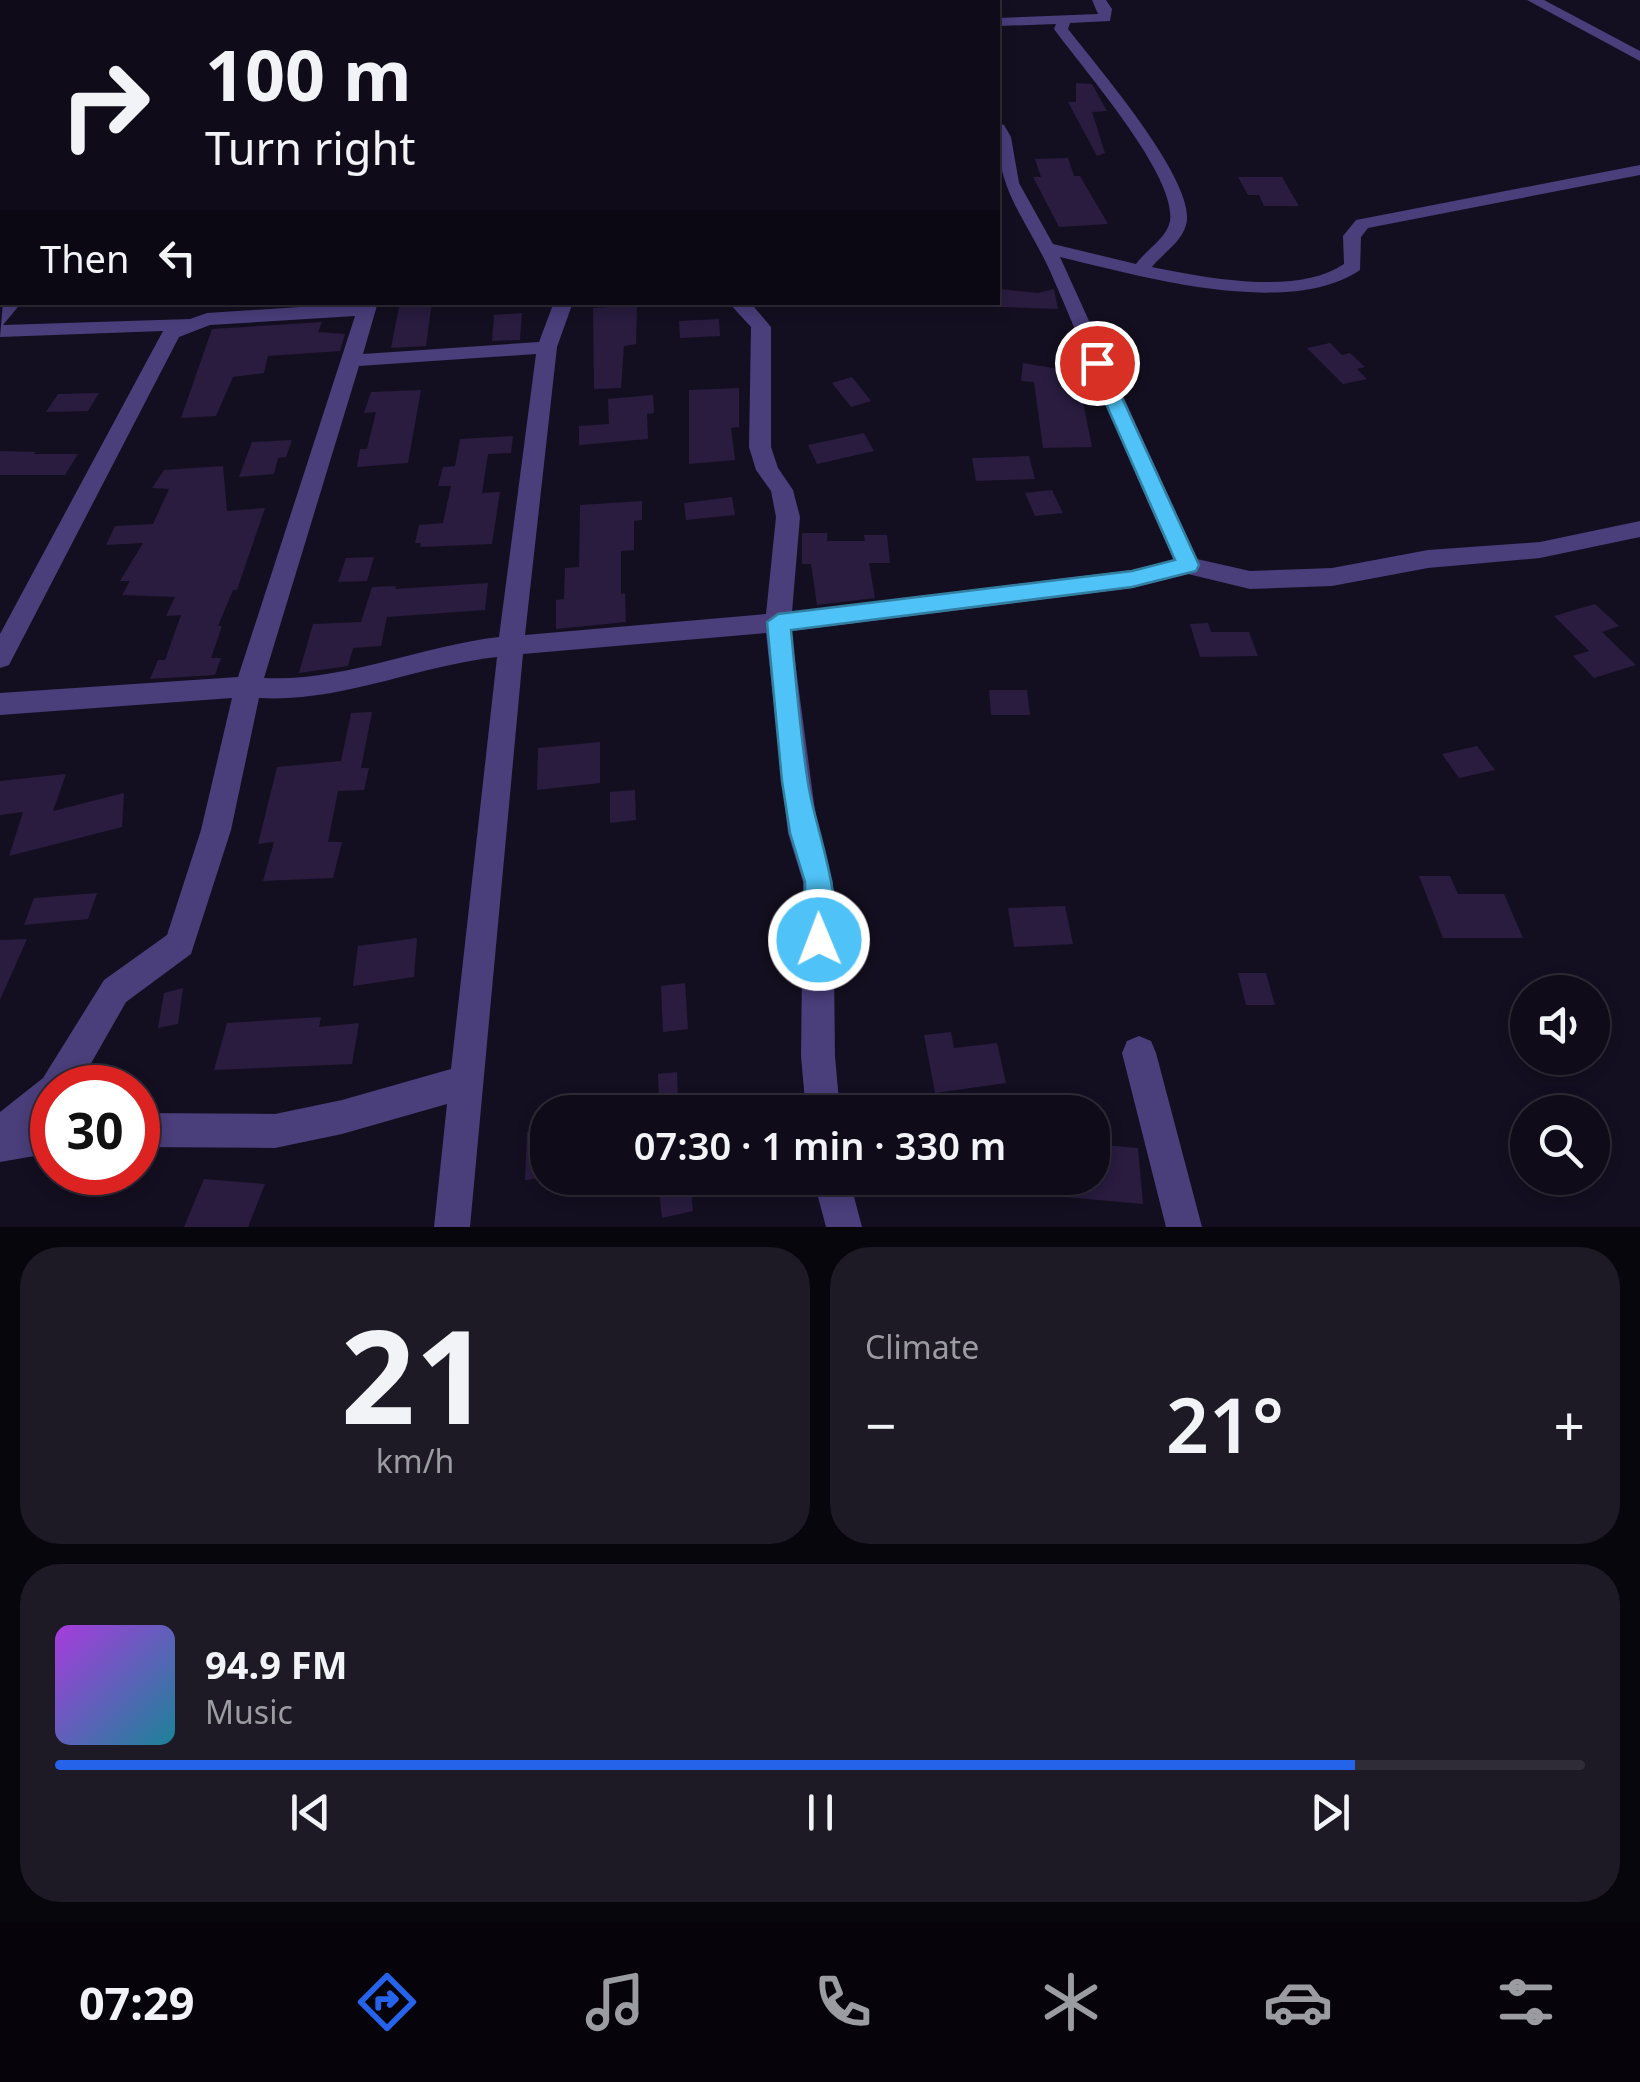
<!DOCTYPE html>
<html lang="en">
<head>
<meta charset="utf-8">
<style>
	body { margin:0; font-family:"Noto Sans",sans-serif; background:#1d1925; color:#f1f3f6; height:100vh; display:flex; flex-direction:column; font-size:38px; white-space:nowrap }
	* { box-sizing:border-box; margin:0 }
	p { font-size:32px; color:#9b9ba2 }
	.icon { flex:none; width:55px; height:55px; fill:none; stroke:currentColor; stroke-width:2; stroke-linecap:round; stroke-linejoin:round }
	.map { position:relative; height:1227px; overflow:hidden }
	.panel { display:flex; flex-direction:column; gap:20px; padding:20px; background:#08060d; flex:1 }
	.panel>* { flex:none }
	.top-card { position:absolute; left:0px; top:0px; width:1000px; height:305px; box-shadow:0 5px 15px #0003,0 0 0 2px #2f2b37; background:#0f0b18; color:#f1f3f6; overflow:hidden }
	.buttons { position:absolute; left:1510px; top:975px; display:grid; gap:20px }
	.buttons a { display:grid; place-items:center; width:100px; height:100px; border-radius:50%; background:#0f0b18; box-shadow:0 5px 15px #0003,0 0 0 2px #2f2b37; font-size:50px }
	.speed { position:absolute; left:30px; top:1065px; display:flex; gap:20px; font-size:50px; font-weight:700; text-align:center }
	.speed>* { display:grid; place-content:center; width:130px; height:130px; border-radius:50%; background:#0f0b18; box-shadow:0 5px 15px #0003,0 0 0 2px #2f2b37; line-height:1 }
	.speed .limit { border:15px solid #d22; background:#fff; color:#111 }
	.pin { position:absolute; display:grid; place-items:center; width:85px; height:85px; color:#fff; margin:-42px; border:5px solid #fff; border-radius:50%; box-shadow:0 2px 10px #0007 }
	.me { position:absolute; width:110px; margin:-55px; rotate:359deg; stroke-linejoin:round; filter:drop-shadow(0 0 8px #0008) }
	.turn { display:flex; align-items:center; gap:35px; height:210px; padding:0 40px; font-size:45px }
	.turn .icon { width:130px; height:130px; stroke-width:2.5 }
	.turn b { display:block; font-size:70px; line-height:85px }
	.then { display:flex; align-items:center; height:95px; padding:0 40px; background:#0003; gap:20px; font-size:38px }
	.big { font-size:75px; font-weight:600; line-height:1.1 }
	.panel .widget { flex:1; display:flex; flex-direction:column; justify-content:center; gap:15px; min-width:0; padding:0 35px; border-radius:40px; background:#1d1925 }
	.panel .dial { align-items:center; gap:0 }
	.dial b { font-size:130px; line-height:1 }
	.song { display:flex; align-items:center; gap:30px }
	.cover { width:120px; height:120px; border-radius:15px; background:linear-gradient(135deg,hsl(280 70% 55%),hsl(190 70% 35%)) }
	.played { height:10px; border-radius:5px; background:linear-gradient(90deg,#2563eb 85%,#2f2b37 85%) }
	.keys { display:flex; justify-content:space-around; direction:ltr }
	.heat { display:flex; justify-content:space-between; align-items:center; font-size:55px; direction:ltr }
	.panel .tiles { flex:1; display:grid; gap:20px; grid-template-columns:1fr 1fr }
	.widget:last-child { grid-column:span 2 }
	.trip { position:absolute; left:530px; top:1095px; width:580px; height:100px; border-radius:40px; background:#0f0b18; box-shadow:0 5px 15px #0003,0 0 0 2px #2f2b37; font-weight:600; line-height:100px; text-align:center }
	.menu { display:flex; height:160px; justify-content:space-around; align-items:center; background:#06040a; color:#9b9ba2 }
	.menu .icon { width:70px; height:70px }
	.menu .current { color:#2563eb }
	.menu b { font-size:45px; color:#f1f3f6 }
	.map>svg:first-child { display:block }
</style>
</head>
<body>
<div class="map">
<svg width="1640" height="1227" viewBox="0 0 1640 1227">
	<rect width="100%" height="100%" fill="#140f20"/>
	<!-- building -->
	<path fill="#291c3f" d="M 1076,83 L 1092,84 L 1107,111 L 1092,112 L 1105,153 L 1097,156 L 1068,102 L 1076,102 Z
		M 1068,158 L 1074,176 L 1080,176 L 1108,224 L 1059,227 L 1033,177 L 1041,177 L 1035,159 Z
		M 1238,177 L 1282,177 L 1299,206 L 1264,206 L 1259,195 L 1248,195 Z
		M 1000,289 L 1038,293 L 1054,289 L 1058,309 L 1002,307 Z
		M 400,302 L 432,302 L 426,346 L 391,348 Z
		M 637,305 L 636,344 L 624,346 L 621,388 L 594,389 L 593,308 Z
		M 522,313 L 520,340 L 492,341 L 494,315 Z
		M 719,319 L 720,336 L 680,338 L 679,321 Z
		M 322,322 L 318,332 L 345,334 L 340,351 L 268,356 L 264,373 L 233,377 L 216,416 L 181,418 L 212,329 Z
		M 1330,343 L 1342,355 L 1350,353 L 1365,367 L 1357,369 L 1367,379 L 1343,384 L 1307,348 Z
		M 1023,363 L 1076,372 L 1075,401 L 1083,402 L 1092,447 L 1043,448 L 1034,382 L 1021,381 Z
		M 852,377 L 871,401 L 851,407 L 832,383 Z
		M 739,388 L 739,427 L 731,428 L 735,460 L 689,464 L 689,390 Z
		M 421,390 L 408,463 L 357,467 L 360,449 L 367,449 L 376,412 L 364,413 L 371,392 Z
		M 99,393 L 88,411 L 46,412 L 58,394 Z
		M 653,395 L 654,413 L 647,414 L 648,439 L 579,445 L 579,426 L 609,424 L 608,399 Z
		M 864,433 L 874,451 L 817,464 L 808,445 Z
		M 513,436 L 511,453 L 488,454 L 482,493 L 500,492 L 492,544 L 420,547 L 421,543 L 415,543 L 419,525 L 443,523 L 451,486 L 438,486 L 443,467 L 455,466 L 460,439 Z
		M 292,440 L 286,457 L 278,458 L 274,474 L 239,477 L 252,442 Z
		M 0,451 L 36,452 L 34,454 L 78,454 L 65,475 L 0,475 Z
		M 1029,456 L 1035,479 L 976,481 L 972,458 Z
		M 223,466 L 227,511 L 265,508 L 237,590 L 233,590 L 218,626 L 222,626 L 211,658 L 221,658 L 215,675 L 150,679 L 158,660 L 165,660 L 181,615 L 166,616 L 175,597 L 122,595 L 130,581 L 120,581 L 143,543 L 106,545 L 115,526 L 153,524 L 169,489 L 152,488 L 164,470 Z
		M 1052,490 L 1063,513 L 1035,516 L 1025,493 Z
		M 732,497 L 735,515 L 686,520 L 684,503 Z
		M 642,501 L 642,520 L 634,521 L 634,550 L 621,551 L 621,594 L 625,593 L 626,622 L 556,629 L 556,600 L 564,599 L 565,568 L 579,567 L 580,505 Z
		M 802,533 L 827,533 L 827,541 L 865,541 L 864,535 L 887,535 L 890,563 L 869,563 L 875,598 L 817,605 L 811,564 L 802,564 Z
		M 374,557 L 367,581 L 338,582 L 346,558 Z
		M 488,583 L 485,610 L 387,617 L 381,646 L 353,648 L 348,666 L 299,673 L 313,624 L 361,622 L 372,587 L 396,586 L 395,589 Z
		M 1595,604 L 1619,626 L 1602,632 L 1636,665 L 1594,678 L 1573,656 L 1589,651 L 1554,616 Z
		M 1208,623 L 1211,632 L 1249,632 L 1258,656 L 1200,657 L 1190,624 Z
		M 989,690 L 1027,690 L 1030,715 L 991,715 Z
		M 372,712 L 361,768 L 369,768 L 364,790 L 338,791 L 328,842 L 342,842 L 333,878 L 263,881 L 274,842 L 258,844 L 277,767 L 341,761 L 351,713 Z
		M 600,742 L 600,783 L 537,790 L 538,748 Z
		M 1477,746 L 1495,770 L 1459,778 L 1442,754 Z
		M 66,774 L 53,811 L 124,793 L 122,827 L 9,856 L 23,812 L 0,815 L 0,781 Z
		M 635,790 L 636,820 L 610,823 L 610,792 Z
		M 1419,876 L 1450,876 L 1458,894 L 1504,894 L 1523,938 L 1443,938 Z
		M 97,893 L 88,919 L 24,925 L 34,898 Z
		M 1065,906 L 1073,944 L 1014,947 L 1008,908 Z
		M 417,938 L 414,977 L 353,986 L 358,946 Z
		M 27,939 L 0,1000 L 0,940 Z
		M 1238,973 L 1266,973 L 1275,1005 L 1246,1005 Z
		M 685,983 L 688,1029 L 663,1032 L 661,986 Z
		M 183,988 L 178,1024 L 158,1028 L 164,993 Z
		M 321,1017 L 319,1027 L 359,1023 L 352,1064 L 214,1070 L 227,1023 Z
		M 951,1032 L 954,1048 L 997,1043 L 1006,1083 L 935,1093 L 924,1035 Z
		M 677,1072 L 678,1099 L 659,1101 L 658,1074 Z
		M 548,1130 L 548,1177 L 525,1180 L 527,1132 Z
		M 1092,1144 L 1138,1148 L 1143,1204 L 1043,1195 L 1042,1178 L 1092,1178 Z
		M 658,1178 L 690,1178 L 693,1211 L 662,1218 Z
		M 204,1179 L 265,1184 L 248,1227 L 184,1227 Z"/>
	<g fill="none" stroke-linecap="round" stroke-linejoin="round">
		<!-- street -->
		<path fill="#4a3e7b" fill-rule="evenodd" d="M 0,0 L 10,0 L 0,8 Z
			M 152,0 L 166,0 L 167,2 L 154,2 Z
			M 243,0 L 257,0 L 257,2 L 244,2 Z
			M 368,0 L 382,0 L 382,2 L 369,2 Z
			M 653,0 L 667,0 L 667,2 L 654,2 Z
			M 779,0 L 793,0 L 793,2 L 780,2 Z
			M 898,0 L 912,0 L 912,2 L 899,2 Z
			M 1092,0 L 1106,0 L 1112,9 L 1110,21 L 1070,23 L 1068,29 C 1095,64 1199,184 1186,225 C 1181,243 1163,253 1152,267 C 1206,278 1297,296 1344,264 L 1343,236 L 1356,220 L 1640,165 L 1640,175 L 1368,228 L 1361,237 L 1360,270 C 1288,319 1140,276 1060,257 L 1197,559 L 1250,571 L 1332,568 L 1428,550 L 1540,542 L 1640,521 L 1640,537 L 1540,558 L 1428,568 L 1332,586 L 1250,589 L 1188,574 L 1132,588 L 791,631 L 818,833 L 833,882 L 835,1056 L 840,1112 L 806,1112 L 801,1056 L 803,882 L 788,833 L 766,633 L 523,654 L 470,1227 L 434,1227 L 447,1104 L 342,1134 L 275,1148 L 138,1147 L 138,1113 L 275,1114 L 342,1100 L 451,1069 L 497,657 C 417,666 339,703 259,698 L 231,830 L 191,954 L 126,1002 L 77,1088 L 52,1088 L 52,1113 L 44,1120 L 52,1119 L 52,1153 L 0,1162 L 0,1112 L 43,1078 L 104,980 L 167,935 L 201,830 L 232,698 L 0,715 L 0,693 L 238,677 L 355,316 L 210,325 L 179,337 L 9,665 L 0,668 L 0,634 L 163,331 L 0,337 L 3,302 L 22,302 L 3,325 L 190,319 L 207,313 L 378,302 L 363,354 L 539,342 L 554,302 L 573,302 L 557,347 L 525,635 L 766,614 L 776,517 L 771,491 L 756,470 L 749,447 L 751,327 L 728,302 L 750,302 L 771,327 L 771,447 L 778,468 L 793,490 L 800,517 L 792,612 L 1132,570 L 1174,560 C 1130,465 1092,367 1050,271 C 1025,216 994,188 998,123 L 1004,125 L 1011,137 L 1019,183 L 1053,244 L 1136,264 C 1146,250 1167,238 1170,221 C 1177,175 1082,68 1054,29 L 1056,24 L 998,26 L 998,18 L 1098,14 ZM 536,354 L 499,637 C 421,646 343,682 264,678 L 359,366 Z
			M 1527,0 L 1544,0 L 1640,51 L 1640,61 Z
			M 0,69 L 2,69 L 2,77 L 0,77 Z
			M 2,122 L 2,132 L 0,133 L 0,123 Z
			M 1139,1036 L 1151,1041 L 1156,1053 L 1202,1227 L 1166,1227 L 1122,1053 L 1127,1041 Z
			M 813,1178 L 849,1178 L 862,1227 L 826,1227 Z"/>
	</g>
	<!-- route -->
	<path fill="#4fc3f7" stroke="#337fa1" stroke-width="2.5" d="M 1097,357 L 1106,363 L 1199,565 L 1196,571 L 1132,587 L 791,630 C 796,681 800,732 808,783 C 815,829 848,907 829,949 L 819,953 L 809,949 L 805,940 L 805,882 L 790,833 L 782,781 L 767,622 L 778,614 L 1132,571 L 1175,560 L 1088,363 Z"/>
</svg>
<div class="buttons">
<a><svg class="icon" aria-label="sound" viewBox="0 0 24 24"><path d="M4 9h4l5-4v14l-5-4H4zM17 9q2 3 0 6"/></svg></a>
<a><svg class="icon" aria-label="search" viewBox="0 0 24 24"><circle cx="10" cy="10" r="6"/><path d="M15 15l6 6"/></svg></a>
</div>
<div class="speed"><div class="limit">30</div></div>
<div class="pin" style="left:1097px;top:363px;background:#d93025"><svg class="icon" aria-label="arrive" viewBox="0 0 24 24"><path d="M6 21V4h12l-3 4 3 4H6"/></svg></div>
<svg class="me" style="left:819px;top:940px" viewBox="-20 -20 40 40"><circle r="17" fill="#4fc3f7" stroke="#fff" stroke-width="3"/><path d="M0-11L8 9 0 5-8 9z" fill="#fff"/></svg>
<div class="trip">07:30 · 1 min · 330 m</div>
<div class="top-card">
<div class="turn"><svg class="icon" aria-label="right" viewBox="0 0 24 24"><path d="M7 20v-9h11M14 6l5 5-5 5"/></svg><div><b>100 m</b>Turn right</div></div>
<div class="then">Then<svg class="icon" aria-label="left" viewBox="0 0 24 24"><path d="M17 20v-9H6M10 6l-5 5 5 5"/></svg></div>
</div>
</div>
<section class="panel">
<div class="tiles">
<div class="widget dial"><b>21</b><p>km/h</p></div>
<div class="widget"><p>Climate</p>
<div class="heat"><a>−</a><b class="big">21°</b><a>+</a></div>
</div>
<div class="widget">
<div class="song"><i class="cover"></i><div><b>94.9 FM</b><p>Music</p></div></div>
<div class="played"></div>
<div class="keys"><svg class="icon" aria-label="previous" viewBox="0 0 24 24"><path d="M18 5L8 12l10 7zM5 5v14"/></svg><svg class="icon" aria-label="pause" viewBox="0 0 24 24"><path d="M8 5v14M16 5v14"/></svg><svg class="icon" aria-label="next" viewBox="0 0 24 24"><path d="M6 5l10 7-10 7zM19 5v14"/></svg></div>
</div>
</div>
</section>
<nav class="menu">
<b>07:29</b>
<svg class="icon current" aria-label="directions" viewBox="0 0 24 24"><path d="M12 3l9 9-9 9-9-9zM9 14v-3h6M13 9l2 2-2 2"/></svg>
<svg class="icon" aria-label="music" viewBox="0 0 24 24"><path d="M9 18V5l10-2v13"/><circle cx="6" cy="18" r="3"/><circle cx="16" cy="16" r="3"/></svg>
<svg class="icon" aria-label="phone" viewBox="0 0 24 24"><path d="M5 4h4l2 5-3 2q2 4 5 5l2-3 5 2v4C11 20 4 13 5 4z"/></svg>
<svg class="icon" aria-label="climate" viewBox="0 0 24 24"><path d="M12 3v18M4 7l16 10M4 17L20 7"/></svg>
<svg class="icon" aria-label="car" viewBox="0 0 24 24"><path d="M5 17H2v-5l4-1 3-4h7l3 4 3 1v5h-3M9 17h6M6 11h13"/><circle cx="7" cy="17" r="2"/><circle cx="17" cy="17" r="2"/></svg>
<svg class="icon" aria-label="filters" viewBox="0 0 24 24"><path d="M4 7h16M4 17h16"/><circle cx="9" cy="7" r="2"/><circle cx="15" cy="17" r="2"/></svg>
</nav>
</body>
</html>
